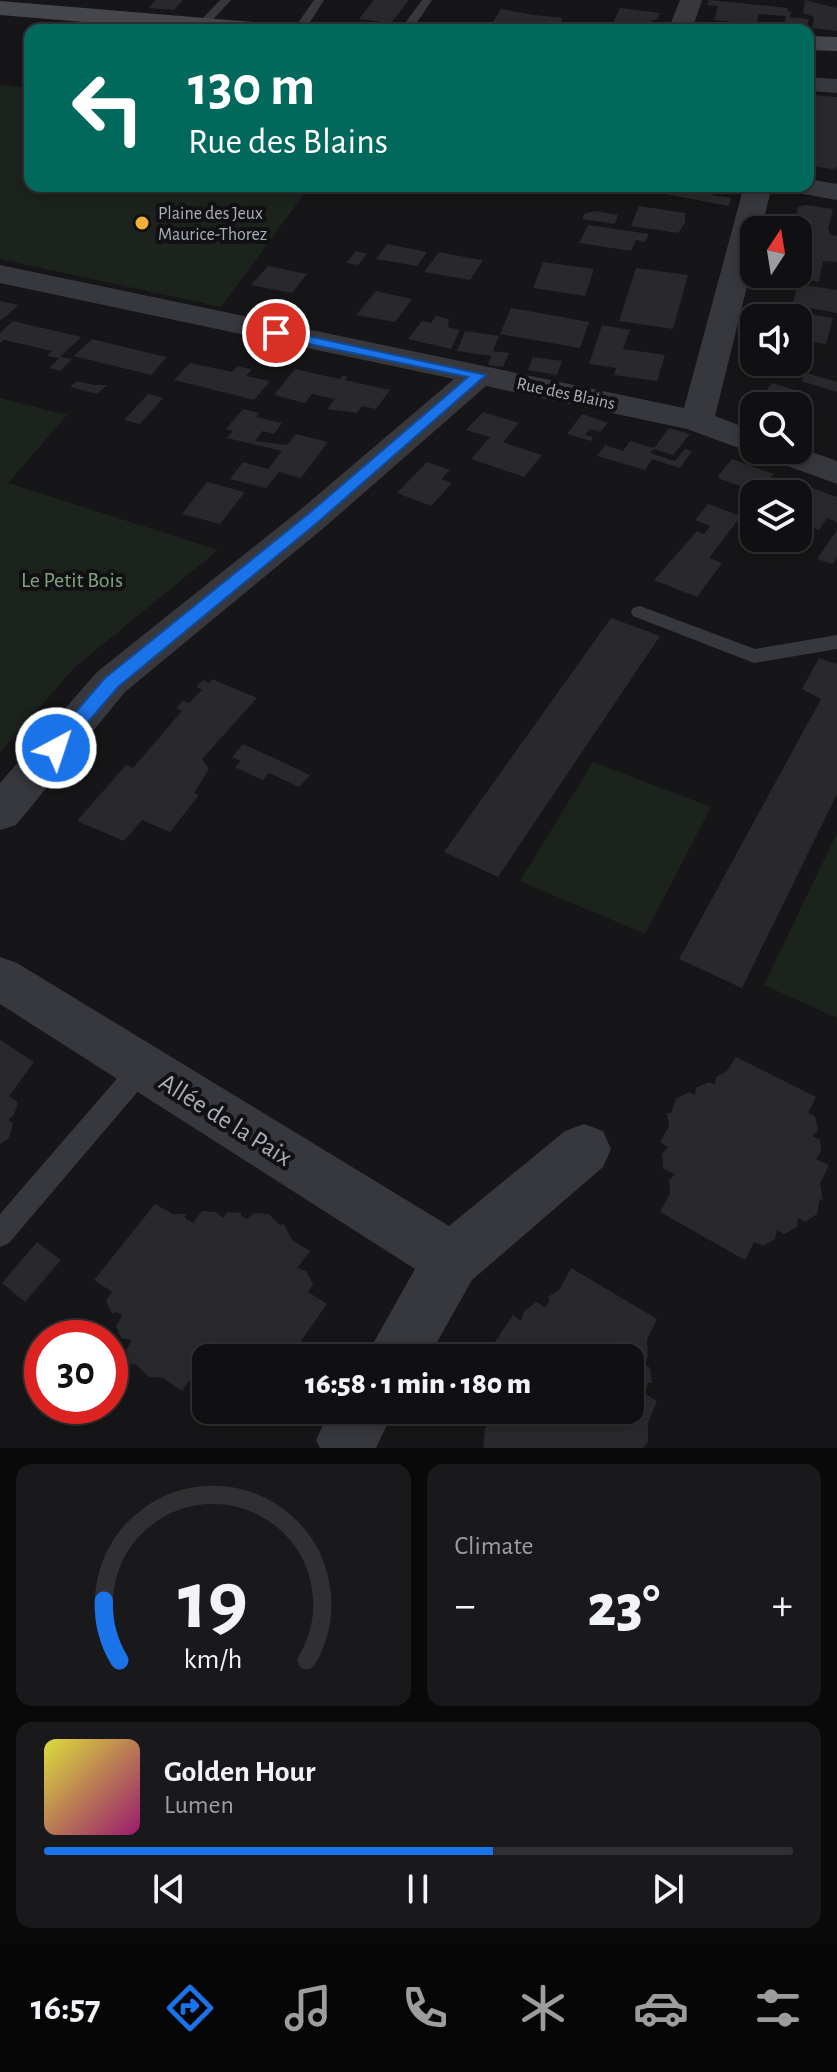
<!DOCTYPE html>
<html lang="en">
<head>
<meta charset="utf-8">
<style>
	body { margin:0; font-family:"Alegreya Sans",sans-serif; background:#19191b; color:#f1f3f6; height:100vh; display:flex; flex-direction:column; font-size:30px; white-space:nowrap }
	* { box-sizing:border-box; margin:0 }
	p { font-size:26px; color:#9c9d9f }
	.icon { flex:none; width:44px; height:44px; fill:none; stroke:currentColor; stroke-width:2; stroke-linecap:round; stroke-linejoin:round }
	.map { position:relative; height:1448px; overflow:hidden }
	.sheet { display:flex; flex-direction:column; gap:16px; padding:16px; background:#09090a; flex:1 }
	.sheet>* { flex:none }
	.banner { position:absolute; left:24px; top:24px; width:790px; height:168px; border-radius:16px; box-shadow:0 4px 12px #0003,0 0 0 2px #303032; background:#00695c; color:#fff; overflow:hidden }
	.needle { width:52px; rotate:12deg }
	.buttons { position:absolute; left:740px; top:216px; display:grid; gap:16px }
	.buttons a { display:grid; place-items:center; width:72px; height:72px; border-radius:16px; background:#101012; box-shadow:0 4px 12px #0003,0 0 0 2px #303032; font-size:40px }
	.speed { position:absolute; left:24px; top:1320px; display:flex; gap:16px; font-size:40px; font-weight:700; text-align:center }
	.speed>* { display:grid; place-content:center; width:104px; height:104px; border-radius:50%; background:#101012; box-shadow:0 4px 12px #0003,0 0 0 2px #303032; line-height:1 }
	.speed .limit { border:12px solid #d22; background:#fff; color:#111 }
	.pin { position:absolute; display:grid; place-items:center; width:68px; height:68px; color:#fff; margin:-34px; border:4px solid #fff; border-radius:50%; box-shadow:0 2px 8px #0007 }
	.me { position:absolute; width:88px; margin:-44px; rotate:40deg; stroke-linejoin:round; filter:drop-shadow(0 0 6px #0008) }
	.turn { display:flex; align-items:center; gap:28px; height:168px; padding:0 32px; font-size:36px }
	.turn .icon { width:104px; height:104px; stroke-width:2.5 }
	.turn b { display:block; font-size:56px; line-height:68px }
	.big { font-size:60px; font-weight:800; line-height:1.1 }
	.sheet .card { flex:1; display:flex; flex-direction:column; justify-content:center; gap:12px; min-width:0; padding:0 28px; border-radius:16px; background:#19191b }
	.sheet .dial { align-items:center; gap:0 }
	.dial svg { height:208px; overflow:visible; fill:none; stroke:#303032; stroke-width:7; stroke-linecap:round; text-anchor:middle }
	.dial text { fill:#f1f3f6; stroke:none }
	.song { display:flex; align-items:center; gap:24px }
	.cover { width:96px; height:96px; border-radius:12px; background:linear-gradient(135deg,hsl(60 70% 55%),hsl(320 70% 35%)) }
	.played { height:8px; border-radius:4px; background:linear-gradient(90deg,#1a73e8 60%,#303032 60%) }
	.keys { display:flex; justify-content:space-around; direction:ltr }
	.heat { display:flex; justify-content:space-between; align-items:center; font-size:44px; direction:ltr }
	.sheet .tiles { flex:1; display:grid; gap:16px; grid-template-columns:1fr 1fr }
	.card:last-child { grid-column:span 2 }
	.trip { position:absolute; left:192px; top:1344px; width:452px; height:80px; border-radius:16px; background:#101012; box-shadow:0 4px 12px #0003,0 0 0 2px #303032; font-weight:800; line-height:80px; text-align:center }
	.dock { display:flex; height:128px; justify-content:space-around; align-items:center; background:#060607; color:#9c9d9f }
	.dock .icon { width:56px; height:56px }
	.dock .active { color:#1a73e8 }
	.dock b { font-size:36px; color:#f1f3f6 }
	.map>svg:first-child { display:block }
</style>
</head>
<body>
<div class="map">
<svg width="837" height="1448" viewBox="0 0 837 1448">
	<rect width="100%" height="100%" fill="#161618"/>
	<!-- green -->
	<path fill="#1c231d" d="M 0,85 L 30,88 L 30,186 L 310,186 L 221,307 L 0,259 Z
		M 0,398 L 67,415 L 8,483 L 218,550 L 74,668 L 0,752 Z
		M 593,762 L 711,807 L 645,934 L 520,881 Z
		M 837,833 L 837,1018 L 764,985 Z"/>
	<!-- building -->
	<path fill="#29292c" d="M 155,0 L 183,0 L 174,10 L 149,8 Z
		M 374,0 L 409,0 L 391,23 L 359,19 Z
		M 709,0 L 788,8 L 787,11 L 792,12 L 789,17 L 809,19 L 806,28 L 783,30 L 786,16 L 758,14 L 757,30 L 739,30 L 742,23 L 714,20 L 718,6 L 707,5 Z
		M 805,0 L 837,8 L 837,31 L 812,28 L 814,17 L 803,13 Z
		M 620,8 L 660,13 L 657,19 L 646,23 L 612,25 Z
		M 501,9 L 534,15 L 563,18 L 557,29 L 527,26 L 512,30 L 503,26 L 505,23 L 493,22 Z
		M 814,95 L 837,97 L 837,167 L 834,169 L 808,166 L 808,131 Z
		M 680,186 L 714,186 L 712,195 L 731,198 L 729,206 L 660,193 L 662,188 L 679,190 Z
		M 805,205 L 833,209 L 828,229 L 831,235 L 837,236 L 837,262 L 823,261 L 819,282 L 786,277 L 798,274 L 798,257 L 801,257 L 808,231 L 792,228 L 799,216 L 796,216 L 798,207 Z
		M 639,206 L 685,213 L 685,223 L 678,233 L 631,226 Z
		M 594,211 L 618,215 L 615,224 L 582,219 L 584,214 Z
		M 588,225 L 649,234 L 645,242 L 636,240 L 631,251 L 579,243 Z
		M 387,244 L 427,252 L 417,266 L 376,259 Z
		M 356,251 L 367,254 L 358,265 L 346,263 Z
		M 439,252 L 470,258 L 483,260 L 470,280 L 424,272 Z
		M 543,262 L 594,269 L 585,296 L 533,288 Z
		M 268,266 L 307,274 L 292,293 L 251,285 Z
		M 636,268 L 688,275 L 673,329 L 619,321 Z
		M 798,284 L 837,290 L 837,313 L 792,305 Z
		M 376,291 L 412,299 L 395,322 L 356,315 Z
		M 0,301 L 19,305 L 0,321 Z
		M 511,308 L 589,322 L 580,348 L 500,334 Z
		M 791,311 L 833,318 L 826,344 L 798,340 L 798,318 L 788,318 Z
		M 436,316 L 449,319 L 448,327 L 460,330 L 451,349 L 408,339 L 422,321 L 431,323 Z
		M 13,321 L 81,337 L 60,357 L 72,359 L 60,371 L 49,368 L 59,358 L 47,356 L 52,351 L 4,340 L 0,343 L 0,333 Z
		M 602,325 L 630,330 L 623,349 L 665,355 L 657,381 L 614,375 L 616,368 L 589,364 Z
		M 465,331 L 499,336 L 493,351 L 509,353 L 503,367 L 488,365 L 491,356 L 457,351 Z
		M 92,339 L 149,353 L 167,357 L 151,375 L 74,356 Z
		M 798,347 L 811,350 L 804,365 L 810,366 L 806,373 L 771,363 L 798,362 Z
		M 533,357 L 562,361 L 557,375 L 528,370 Z
		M 190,363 L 232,372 L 238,366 L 245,368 L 252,369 L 246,376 L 270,381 L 254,400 L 174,380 Z
		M 295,369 L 339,379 L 344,375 L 347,377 L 345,380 L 390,390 L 376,409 L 362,406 L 357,413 L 327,409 L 335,399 L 312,394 L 305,403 L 274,395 Z
		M 806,373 L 837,382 L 837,392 L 801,381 Z
		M 77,381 L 93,385 L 107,385 L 97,394 L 70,387 Z
		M 772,383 L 811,395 L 800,412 L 798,406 L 764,402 L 760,399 Z
		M 148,394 L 163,398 L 140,424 L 124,420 Z
		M 243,409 L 259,413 L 256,417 L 282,423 L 274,434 L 263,431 L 255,441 L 287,445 L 296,434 L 328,442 L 301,478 L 279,472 L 266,488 L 230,479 L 243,462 L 268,469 L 282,451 L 227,438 L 233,431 L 226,429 Z
		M 483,412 L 519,423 L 503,442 L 542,455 L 524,477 L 471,459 L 490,437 L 466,430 Z
		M 582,414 L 608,423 L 600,432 L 590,429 L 585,435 L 593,437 L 591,441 L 567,434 Z
		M 669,428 L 690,434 L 673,455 L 654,449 L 650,453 L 675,461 L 685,449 L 692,451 L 680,468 L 652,459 L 645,470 L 597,456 L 605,445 L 623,451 L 630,441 L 654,448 Z
		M 732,459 L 774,474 L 771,477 L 789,483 L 786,487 L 807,495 L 812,488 L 837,497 L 837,522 L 827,518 L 819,530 L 798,523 L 798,494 L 754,496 L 743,492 L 746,488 L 720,479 L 718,476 Z
		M 427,462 L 450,470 L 441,479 L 452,483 L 431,506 L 397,493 Z
		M 207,482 L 245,492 L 220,524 L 182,514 Z
		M 708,504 L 741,516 L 709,558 L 722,563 L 697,597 L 654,580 L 697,531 L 704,534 L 710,526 L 695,520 Z
		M 837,530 L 837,557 L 833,564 L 817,559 Z
		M 611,618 L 660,636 L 498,877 L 444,852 Z
		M 819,658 L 837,664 L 837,794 L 742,988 L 679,959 L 821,699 L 802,689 Z
		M 212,679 L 257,698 L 202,759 L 209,769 L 194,793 L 199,795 L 170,832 L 142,820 L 124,841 L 77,821 L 126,765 L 133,768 L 182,711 L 176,708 L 183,701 L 189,703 L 202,690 L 196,687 L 203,680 L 209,683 Z
		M 243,744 L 289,765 L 310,775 L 299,787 L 269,773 L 263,780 L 249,774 L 235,767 L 241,761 L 232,757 Z
		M 0,1040 L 34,1062 L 9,1096 L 18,1102 L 14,1115 L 8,1120 L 13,1123 L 9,1138 L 0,1144 Z
		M 736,1057 L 816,1097 L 808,1113 L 815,1116 L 818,1130 L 812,1136 L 820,1140 L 821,1152 L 816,1159 L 829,1165 L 820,1184 L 823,1200 L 820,1199 L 817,1214 L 805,1222 L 798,1218 L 797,1227 L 784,1234 L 777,1230 L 775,1239 L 763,1246 L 754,1242 L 745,1260 L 660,1212 L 670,1193 L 669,1180 L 675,1174 L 663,1169 L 662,1154 L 668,1147 L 660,1142 L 669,1126 L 667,1113 L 671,1113 L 676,1099 L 689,1092 L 695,1095 L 696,1088 L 709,1082 L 715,1085 L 716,1077 L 727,1071 Z
		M 155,1204 L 173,1214 L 186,1214 L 185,1218 L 193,1223 L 202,1211 L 216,1212 L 223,1218 L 227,1212 L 242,1213 L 241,1216 L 248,1219 L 253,1213 L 269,1214 L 280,1225 L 284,1224 L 292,1240 L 310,1251 L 297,1268 L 306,1271 L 313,1284 L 308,1292 L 327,1304 L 289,1358 L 206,1358 L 206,1379 L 197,1370 L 182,1391 L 163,1378 L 149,1377 L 135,1364 L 130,1365 L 126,1350 L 132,1340 L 121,1338 L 116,1326 L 122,1316 L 117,1312 L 112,1314 L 106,1300 L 112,1292 L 94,1280 Z
		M 37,1242 L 61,1260 L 25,1302 L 2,1283 Z
		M 571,1268 L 657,1319 L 647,1340 L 648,1357 L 643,1363 L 650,1368 L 652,1383 L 648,1383 L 645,1394 L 657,1401 L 648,1423 L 648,1442 L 643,1448 L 483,1448 L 485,1429 L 491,1417 L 483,1410 L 630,1410 L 630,1358 L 484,1358 L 513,1315 L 521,1321 L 524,1311 L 536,1302 L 545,1307 L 550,1300 L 548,1297 L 560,1289 Z"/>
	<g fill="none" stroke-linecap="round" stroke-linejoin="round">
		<!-- lane -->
		<path fill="#37383d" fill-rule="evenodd" d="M 220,0 L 231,0 L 207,26 L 199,26 L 199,22 Z
			M 314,0 L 324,0 L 305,30 L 293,30 Z
			M 422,0 L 432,0 L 412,30 L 400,30 Z
			M 640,606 L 755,649 L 837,635 L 837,649 L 754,663 L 633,616 L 631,612 L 633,608 Z
			M 142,1057 L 151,1060 L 154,1068 L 151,1076 L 9,1243 L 0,1247 L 0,1214 L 133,1060 Z"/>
		<!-- street -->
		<path fill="#37383d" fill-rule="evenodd" d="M 680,0 L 702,0 L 692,30 L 668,30 Z
			M 808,77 L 837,79 L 837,93 L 808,91 Z
			M 808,179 L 837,184 L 837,200 L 792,192 L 788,186 L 808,186 Z
			M 744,186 L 772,186 L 761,230 L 754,230 L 754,258 L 715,416 L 754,431 L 754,450 L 798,450 L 798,447 L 837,461 L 837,484 L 687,429 L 486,386 L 326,526 L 125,692 L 16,825 L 0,830 L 0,783 L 97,672 L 300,510 L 454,379 L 0,283 L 0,265 L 684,408 Z
			M 0,957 L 17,963 L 449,1226 L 565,1131 L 584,1124 L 603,1131 L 611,1149 L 603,1167 L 472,1280 L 428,1358 L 365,1358 L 415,1269 L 0,1004 Z
			M 330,1410 L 394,1410 L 376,1448 L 320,1448 L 316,1440 Z"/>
		<!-- secondary -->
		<path fill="#45474d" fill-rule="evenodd" d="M 0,1 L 266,23 L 278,30 L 179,30 L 0,15 Z
			M 808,36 L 837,37 L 837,51 L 808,50 Z"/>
	</g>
	<!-- route -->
	<path fill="#1a73e8" stroke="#114b97" stroke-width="2" d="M 276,329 L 486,375 L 318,522 L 118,687 L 62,752 L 49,752 L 49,743 L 105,678 L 307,515 L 468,377 L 271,336 L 269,333 Z"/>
	<!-- markers -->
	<circle fill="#f2b134" stroke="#111113" stroke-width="3" cx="142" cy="223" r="8"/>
	<g text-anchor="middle" stroke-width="8" stroke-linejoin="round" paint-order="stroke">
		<!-- far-poi labels -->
		<g font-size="18" fill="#a8adb8" stroke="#111113" text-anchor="start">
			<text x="158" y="219">Plaine des Jeux<tspan x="158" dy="21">Maurice-Thorez</tspan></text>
		</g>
		<!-- far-street labels -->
		<g font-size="18" fill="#a8adb8" stroke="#111113">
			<text transform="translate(566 393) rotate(12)" y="6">Rue des Blains</text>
		</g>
		<!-- park labels -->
		<g font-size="22" fill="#7fa381" stroke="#111113">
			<text x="72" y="587">Le Petit Bois</text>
		</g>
		<!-- near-street labels -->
		<g font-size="26" fill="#a8adb8" stroke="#111113">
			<text transform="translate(226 1119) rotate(32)" y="9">Allée de la Paix</text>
		</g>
	</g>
</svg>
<div class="buttons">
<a><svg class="needle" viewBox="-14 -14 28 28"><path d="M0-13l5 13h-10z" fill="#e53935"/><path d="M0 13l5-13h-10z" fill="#9c9d9f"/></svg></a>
<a><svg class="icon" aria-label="sound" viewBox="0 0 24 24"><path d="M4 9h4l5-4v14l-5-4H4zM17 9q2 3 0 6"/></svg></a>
<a><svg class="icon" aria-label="search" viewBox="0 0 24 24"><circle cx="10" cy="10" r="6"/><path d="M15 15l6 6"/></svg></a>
<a><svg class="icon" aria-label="layers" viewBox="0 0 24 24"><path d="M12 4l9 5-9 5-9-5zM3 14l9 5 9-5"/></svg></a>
</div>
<div class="speed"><div class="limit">30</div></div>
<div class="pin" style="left:276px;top:333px;background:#d93025"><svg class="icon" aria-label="arrive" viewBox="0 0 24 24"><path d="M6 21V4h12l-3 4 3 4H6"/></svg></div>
<svg class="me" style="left:56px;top:748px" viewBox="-20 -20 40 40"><circle r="17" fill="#1a73e8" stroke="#fff" stroke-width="3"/><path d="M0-11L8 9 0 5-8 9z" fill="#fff"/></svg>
<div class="trip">16:58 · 1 min · 180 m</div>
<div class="banner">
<div class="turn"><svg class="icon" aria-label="left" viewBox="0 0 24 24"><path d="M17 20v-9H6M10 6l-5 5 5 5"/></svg><div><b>130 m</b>Rue des Blains</div></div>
</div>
</div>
<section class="sheet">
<div class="tiles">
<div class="card dial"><svg viewBox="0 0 100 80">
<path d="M14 69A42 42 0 1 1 86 69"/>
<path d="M14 69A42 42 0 0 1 8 46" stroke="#1a73e8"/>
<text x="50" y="56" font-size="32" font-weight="700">19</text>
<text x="50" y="72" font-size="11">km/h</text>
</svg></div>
<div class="card"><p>Climate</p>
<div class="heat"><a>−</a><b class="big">23°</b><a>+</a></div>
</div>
<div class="card">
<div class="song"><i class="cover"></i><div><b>Golden Hour</b><p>Lumen</p></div></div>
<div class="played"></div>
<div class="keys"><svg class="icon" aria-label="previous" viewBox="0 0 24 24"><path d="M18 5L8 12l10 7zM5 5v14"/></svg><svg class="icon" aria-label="pause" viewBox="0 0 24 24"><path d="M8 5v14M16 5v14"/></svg><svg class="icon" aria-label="next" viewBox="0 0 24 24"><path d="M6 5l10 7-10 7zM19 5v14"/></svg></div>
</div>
</div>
</section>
<nav class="dock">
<b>16:57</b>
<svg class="icon active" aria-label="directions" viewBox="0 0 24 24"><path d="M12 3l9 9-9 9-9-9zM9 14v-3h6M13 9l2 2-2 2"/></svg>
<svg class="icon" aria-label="music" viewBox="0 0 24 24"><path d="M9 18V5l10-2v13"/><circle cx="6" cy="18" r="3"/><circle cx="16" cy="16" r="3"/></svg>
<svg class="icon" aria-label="phone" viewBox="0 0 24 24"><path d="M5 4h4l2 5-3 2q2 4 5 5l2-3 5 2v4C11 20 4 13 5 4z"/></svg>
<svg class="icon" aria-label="climate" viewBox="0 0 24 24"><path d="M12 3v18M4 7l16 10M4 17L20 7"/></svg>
<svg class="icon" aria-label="car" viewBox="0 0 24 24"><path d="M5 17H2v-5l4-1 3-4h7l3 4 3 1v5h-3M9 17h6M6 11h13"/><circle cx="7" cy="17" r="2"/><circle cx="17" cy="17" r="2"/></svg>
<svg class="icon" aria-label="filters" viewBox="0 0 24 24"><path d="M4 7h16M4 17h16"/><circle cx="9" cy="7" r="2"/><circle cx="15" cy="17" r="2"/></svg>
</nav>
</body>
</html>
